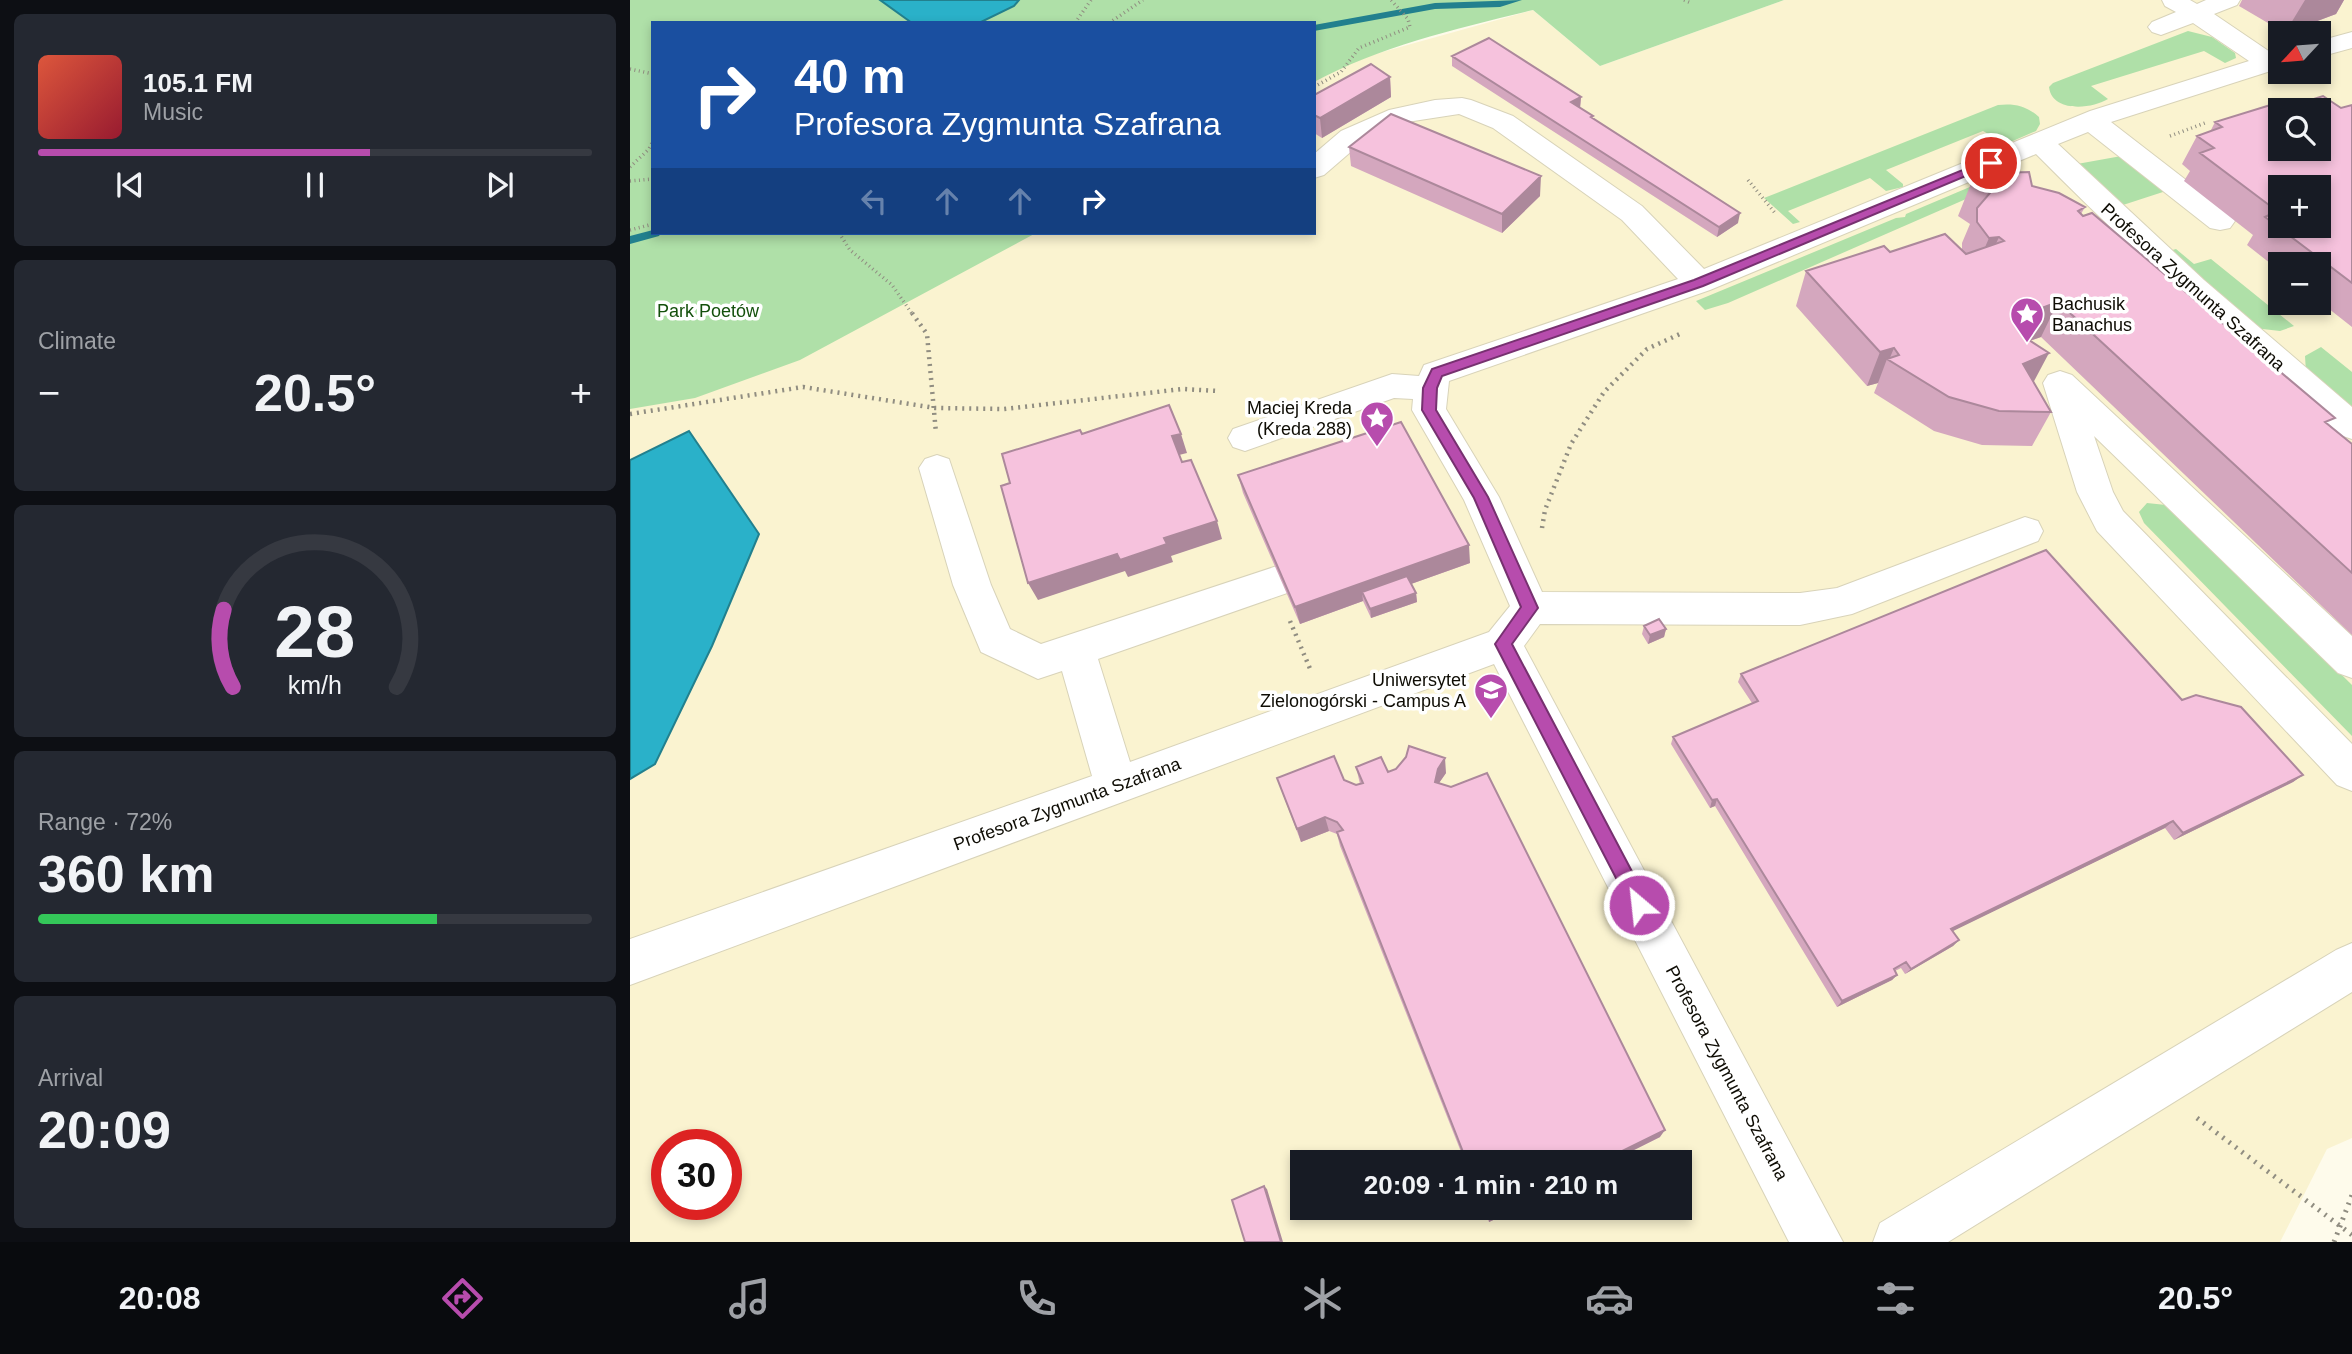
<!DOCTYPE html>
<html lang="en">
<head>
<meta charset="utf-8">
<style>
	body { margin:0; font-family:Helvetica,sans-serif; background:#242831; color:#f1f3f6; height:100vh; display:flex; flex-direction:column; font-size:26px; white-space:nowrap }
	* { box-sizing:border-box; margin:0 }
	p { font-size:23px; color:#9ea1a6 }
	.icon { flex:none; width:38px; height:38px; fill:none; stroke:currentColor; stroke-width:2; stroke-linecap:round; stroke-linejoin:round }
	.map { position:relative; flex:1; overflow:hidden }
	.side { display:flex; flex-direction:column; gap:14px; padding:14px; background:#0d0f14; width:630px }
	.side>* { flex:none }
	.hud { position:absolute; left:21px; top:21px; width:665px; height:214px; border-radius:0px; box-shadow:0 4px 10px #0003; background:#1a4fa0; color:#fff; overflow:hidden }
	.needle { width:46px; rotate:244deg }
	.buttons { position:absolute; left:1638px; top:21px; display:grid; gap:14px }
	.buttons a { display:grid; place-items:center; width:63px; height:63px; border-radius:0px; background:#171b24; box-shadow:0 4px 10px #0003; font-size:35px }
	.speed { position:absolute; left:21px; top:1129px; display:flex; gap:14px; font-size:35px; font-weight:700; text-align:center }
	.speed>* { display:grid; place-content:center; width:91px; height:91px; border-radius:50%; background:#171b24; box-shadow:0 4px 10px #0003; line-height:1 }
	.speed .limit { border:10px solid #d22; background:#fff; color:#111 }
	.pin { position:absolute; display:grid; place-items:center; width:60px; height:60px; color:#fff; margin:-30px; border:4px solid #fff; border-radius:50%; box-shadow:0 2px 7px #0007 }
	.me { position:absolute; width:77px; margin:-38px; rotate:332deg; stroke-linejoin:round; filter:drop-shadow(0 0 5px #0008) }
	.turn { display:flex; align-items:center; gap:24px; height:147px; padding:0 28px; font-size:32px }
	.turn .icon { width:91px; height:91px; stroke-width:2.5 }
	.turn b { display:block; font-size:49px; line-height:60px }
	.lanes { display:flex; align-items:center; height:66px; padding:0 28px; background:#0003; justify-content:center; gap:35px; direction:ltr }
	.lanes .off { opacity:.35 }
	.big { font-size:52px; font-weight:700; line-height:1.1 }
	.side .widget { flex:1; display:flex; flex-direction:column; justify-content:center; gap:10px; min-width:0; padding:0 24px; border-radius:10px; background:#242831 }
	.side .dial { align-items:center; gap:0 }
	.dial svg { height:182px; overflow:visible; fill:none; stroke:#363941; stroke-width:7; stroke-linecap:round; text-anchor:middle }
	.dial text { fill:#f1f3f6; stroke:none }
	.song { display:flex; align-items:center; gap:21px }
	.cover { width:84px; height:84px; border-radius:10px; background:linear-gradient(135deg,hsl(10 70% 55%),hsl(350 70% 35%)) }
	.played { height:7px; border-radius:4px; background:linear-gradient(90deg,#b74cad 60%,#363941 60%) }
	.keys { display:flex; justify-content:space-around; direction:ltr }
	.heat { display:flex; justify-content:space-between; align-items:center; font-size:38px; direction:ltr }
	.charge { height:10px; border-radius:5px; background:linear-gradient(90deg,#34c759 72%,#363941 0) }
	.trip { position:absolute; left:660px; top:1150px; width:402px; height:70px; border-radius:0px; background:#171b24; box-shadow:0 4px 10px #0003; font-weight:700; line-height:70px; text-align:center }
	.tabs { display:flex; height:112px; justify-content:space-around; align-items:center; background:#090b0e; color:#9ea1a6 }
	.tabs .icon { width:49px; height:49px }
	.tabs .current { color:#b74cad }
	.tabs b { font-size:32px; color:#f1f3f6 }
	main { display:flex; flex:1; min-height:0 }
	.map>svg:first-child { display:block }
</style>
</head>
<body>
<main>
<section class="side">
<div class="widget">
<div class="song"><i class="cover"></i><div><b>105.1 FM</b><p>Music</p></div></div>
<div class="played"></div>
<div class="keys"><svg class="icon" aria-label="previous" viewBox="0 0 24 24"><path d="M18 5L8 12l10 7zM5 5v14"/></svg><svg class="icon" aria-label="pause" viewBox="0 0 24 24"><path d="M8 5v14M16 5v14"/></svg><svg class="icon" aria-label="next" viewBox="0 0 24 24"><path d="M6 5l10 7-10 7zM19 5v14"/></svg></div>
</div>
<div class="widget"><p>Climate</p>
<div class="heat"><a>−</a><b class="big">20.5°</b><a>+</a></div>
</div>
<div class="widget dial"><svg viewBox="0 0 100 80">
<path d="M14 69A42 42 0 1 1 86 69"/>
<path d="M14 69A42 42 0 0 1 10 35" stroke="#b74cad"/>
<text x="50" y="56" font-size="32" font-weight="700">28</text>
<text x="50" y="72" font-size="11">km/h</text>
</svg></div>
<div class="widget"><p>Range · 72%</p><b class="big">360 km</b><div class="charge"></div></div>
<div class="widget"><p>Arrival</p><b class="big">20:09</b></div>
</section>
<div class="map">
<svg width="1722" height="1242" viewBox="0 0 1722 1242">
	<rect width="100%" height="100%" fill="#fefbeb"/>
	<!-- built -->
	<path fill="#faf3d0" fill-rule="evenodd" d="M 1154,0 L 1722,0 L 1722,1138 L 1697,1149 L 1650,1242 L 0,1242 L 0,270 L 128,233 L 684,233 L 684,71 L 903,10 L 970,66 ZM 1650,33 L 1689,33 L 1689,72 L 1650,72 ZM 1650,110 L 1689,110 L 1689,149 L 1650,149 ZM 1650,187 L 1689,187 L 1689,226 L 1650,226 ZM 1650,264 L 1689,264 L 1689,303 L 1650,303 ZM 37,1144 L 96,1144 L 96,1204 L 37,1204 ZM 672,1162 L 1050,1162 L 1050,1208 L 672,1208 Z"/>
	<!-- green -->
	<path fill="#afe0a8" d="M 0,0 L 250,0 L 282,23 L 23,23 L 23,233 L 406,233 L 170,360 L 65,398 L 0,409 Z
		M 389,0 L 1154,0 L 970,66 L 903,10 C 829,28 751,46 684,82 L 684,23 L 349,23 L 384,6 Z
		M 1558,31 L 1582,37 L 1605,53 L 1606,58 L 1595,63 L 1574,51 L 1461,86 L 1478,99 C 1462,109 1422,113 1419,87 L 1423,83 Z
		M 1368,105 C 1384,103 1397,106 1409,117 L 1410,124 L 1406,131 L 1376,144 L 1353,131 L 1256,170 L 1273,184 L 1273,187 L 1256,191 L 1240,178 L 1158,211 L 1170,222 L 1163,224 L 1134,198 Z
		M 1497,155 L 1536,191 L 1493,205 L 1447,164 Z
		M 1387,167 L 1391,175 L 1098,303 L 1075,310 L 1066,301 L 1266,218 L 1275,217 L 1276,214 Z
		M 1546,249 L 1564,264 L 1581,259 L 1664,326 L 1650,331 L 1624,328 L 1536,252 Z
		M 1691,347 L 1722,372 L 1722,410 L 1676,372 L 1675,356 Z
		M 1517,503 L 1536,505 L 1545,510 L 1722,685 L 1722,736 L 1514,523 L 1509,512 Z"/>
	<!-- water -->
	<path fill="#2ab1c9" stroke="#22808e" stroke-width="2" d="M 250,0 L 389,0 L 384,6 L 349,23 L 282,23 Z
		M 59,431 L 129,534 L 82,646 L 25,764 L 0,779 L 0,460 Z"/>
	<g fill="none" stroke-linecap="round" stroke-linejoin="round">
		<!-- stream -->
		<path fill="#22808e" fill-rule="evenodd" d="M 892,0 L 870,7 L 805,9 L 684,31 L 684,25 L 805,3 Z
			M 23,230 L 23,233 L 31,233 L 29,236 L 0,244 L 0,236 Z"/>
		<!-- minor casing -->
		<g stroke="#d8d3b9" stroke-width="2">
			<path id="minor" d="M 1532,0 L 1560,0 L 1567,4 L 1576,0 L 1610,0 L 1607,5 L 1584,14 L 1643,54 L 1650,52 L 1650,68 L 1481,122 L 1600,214 L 1605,221 L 1600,228 L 1590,230 L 1580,228 L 1458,132 L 1428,144 L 1574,280 L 1722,407 L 1722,439 L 1710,435 C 1605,344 1503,252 1406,154 L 1080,290 L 819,381 L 816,409 L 869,497 L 912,592 L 1170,593 L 1207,588 L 1395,517 L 1408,521 L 1413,531 L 1408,541 L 1222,614 L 1170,625 L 910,624 L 894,646 L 1213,1242 L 1159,1242 L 864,664 L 0,985 L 0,939 L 462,776 L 432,671 L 408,679 L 351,652 L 323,585 L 289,468 L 295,459 L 307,455 L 319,459 L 361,585 L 380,629 L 411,644 L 650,565 L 663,569 L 669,580 L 663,591 L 468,659 L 500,762 L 859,632 L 880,606 L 834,500 L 782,410 L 783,399 L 764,398 L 615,451 L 603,447 L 598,438 L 603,429 L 762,374 L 789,376 L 794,365 L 1048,279 L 992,220 L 863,128 L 829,114 L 777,122 L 731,143 L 694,175 L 684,178 L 684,154 L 711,131 L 759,110 L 805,100 L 832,98 L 841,100 L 883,116 L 1012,206 L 1074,269 L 1460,111 L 1619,61 L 1563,23 L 1531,35 L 1522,32 L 1518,27 L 1522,22 L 1546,12 L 1535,6 Z
				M 1722,32 L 1722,48 L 1689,57 L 1689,41 Z
				M 1430,371 L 1442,375 L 1722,636 L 1722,678 L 1708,673 L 1464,436 L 1483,492 L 1493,511 L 1722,744 L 1722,791 L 1707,785 L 1467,531 L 1447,492 L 1413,383 L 1418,375 Z
				M 1722,943 L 1722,992 L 1318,1242 L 1243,1242 L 1250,1223 L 1706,950 Z"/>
		</g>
		<!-- path-far2 -->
		<path stroke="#908d81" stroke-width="3.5" stroke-dasharray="1 3.5" stroke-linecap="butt" d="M 1054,0 L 1061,3
			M 445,23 L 461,0
			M 479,23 L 513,0
			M 0,69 L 23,74
			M 684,87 L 711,72 L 729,48 L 780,27 L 778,19 L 761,0
			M 1540,136 L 1575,123
			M 0,167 L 19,149 L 23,141
			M 1118,180 L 1145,213
			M 0,181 L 23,179
			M 0,230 L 23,224
			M 209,233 L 220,250 L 262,285 L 283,315"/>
		<!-- path-far1 -->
		<path stroke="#908d81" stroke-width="4.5" stroke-dasharray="2 5" stroke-linecap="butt" d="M 282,313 L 297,334 L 306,433
			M 0,414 L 173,387 L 305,408 L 374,409 L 553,389 L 588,391
			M 912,528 L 915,510 L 941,444 L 974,392 L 1017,349 L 1052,333
			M 660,621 L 681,671"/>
		<!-- path -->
		<path stroke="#908d81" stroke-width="5" stroke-dasharray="2 6" stroke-linecap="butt" d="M 1567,1118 L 1722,1235
			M 1704,1242 L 1722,1195"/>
		<!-- minor -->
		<use href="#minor" fill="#fff" fill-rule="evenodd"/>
	</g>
	<!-- wall -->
	<path fill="#d4a7be" d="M 1612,0 L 1714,0 L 1706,14 L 1655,33 L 1609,6 Z
		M 822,56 L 951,97 L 950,108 L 963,116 L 963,119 L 1108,223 L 1087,237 L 822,66 Z
		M 760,77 L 761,97 L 692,138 L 684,133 L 684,95 Z
		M 1668,104 L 1711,108 L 1722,105 L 1722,327 L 1689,301 L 1689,264 L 1650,264 L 1650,271 L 1617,245 L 1623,235 L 1554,181 L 1560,171 L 1552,164 L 1567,136 L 1580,132 L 1585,122 Z
		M 719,147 L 910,196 L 872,233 L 721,166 Z
		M 1342,181 L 1402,186 L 1455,207 L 1451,214 L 1722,444 L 1722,635 L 1411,337 L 1400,341 L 1403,382 L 1421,412 L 1402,446 L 1352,445 L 1304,431 L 1244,393 L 1248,383 L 1237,386 L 1166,306 L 1176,271 L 1260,252 L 1332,251 L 1332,243 L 1340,224 L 1328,216 Z
		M 608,475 L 840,563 L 781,584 L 786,593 L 787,602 L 741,618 L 733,601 L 670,624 L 613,493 Z
		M 1014,626 L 1036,629 L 1034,637 L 1018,644 L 1012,634 Z
		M 1111,674 L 1552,700 L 1673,775 L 1663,782 L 1544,840 L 1535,828 L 1322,931 L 1329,940 L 1323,946 L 1275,974 L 1271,968 L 1265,971 L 1267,975 L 1262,980 L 1207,1007 L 1085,806 L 1080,808 L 1041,744 L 1043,737 L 1122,703 L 1108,682 Z
		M 726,767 L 758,772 L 816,773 L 809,783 L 1030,1137 L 980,1162 L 835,1162 L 710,846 L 707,834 L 699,831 L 671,842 L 652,792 L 714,780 L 726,785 L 730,784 Z
		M 853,1208 L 889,1208 L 859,1222 Z"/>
	<!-- shaded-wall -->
	<path fill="#ac889b" d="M 1675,0 L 1714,0 L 1706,14 L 1655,33 Z
		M 760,77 L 761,97 L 692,138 L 690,118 Z
		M 951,97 L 950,108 L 941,102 Z
		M 911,176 L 910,196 L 872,233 L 872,214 Z
		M 1110,213 L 1108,223 L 1087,237 L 1089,227 Z
		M 1369,237 L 1354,271 L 1344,273 L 1359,238 Z
		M 1428,302 L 1411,337 L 1381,347 L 1398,313 Z
		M 1264,348 L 1259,360 L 1257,359 L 1248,383 L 1237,386 L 1250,352 Z
		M 1419,353 L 1401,387 L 1393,364 Z
		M 551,434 L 557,453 L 549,455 L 542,436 Z
		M 587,521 L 592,539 L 541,556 L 543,562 L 498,577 L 495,571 L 408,600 L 398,583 Z
		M 839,545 L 840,563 L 736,600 L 732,592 L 733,601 L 670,624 L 665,607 Z
		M 786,593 L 787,602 L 741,618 L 740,609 Z
		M 1036,629 L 1034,637 L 1018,644 L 1020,635 Z
		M 815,758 L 816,773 L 809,783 L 805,782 L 808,769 Z
		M 1673,775 L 1663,782 L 1544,840 L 1553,833 Z
		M 1087,799 L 1085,806 L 1080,808 L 1082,800 Z
		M 695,817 L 699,831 L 671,842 L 667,829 Z
		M 1543,821 L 1535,828 L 1315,935 L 1321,929 Z
		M 1329,940 L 1323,946 L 1275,974 L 1281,969 Z
		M 1267,975 L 1262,980 L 1207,1007 L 1212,1001 Z
		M 1035,1130 L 1030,1137 L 980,1162 L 970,1162 Z
		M 634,1186 L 637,1189 L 653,1242 L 651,1242 Z
		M 878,1208 L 889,1208 L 859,1222 L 859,1217 Z"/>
	<!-- building -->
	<path fill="#f6c2dd" stroke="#ac889b" stroke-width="2" fill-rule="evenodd" d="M 859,38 L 951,97 L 941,102 L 963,116 L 961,117 L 1110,213 L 1089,227 L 822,56 Z
		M 741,64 L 760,77 L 690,118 L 684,115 L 684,95 Z
		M 1693,96 L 1711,108 L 1722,105 L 1722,283 L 1635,217 L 1647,211 L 1570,153 L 1584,148 L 1567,136 L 1592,127 L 1585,122 L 1660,99 L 1668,104 ZM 1650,110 L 1689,110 L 1689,149 L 1650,149 ZM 1650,187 L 1689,187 L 1689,226 L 1650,226 Z
		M 761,114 L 911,176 L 872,214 L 719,147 Z
		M 1399,172 L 1402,186 L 1429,193 L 1455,207 L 1448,211 L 1453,216 L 1462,213 L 1705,418 L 1695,422 L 1722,444 L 1722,573 L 1428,302 L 1398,313 L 1404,327 L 1399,340 L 1419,353 L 1393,364 L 1421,412 L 1369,411 L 1319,397 L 1257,359 L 1269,355 L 1264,348 L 1250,352 L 1176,271 L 1254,246 L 1260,252 L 1315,234 L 1336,254 L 1374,241 L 1369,237 L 1359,238 L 1347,222 L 1347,208 L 1360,193 L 1342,181 L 1368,173 Z
		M 539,405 L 551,434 L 542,436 L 552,462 L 561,460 L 587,521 L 534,538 L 537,544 L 490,560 L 487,554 L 398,583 L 371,486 L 380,483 L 372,454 L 450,430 L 452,434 Z
		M 771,422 L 839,545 L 665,607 L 608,475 Z
		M 1416,550 L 1552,700 L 1566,695 L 1611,707 L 1673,775 L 1553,833 L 1543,821 L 1321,929 L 1329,940 L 1281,969 L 1276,962 L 1264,969 L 1267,975 L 1212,1001 L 1087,799 L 1082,800 L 1043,737 L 1128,701 L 1111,674 Z
		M 777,576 L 786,593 L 740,609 L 732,592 Z
		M 1029,619 L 1036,629 L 1020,635 L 1014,626 Z
		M 779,746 L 815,758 L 808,769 L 805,782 L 821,787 L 857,773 L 1035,1130 L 970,1162 L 837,1162 L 707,832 L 713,830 L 707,822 L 695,817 L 667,829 L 647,778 L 704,756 L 714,780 L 726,785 L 733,783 L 726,767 L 751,757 L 758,772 L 766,769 L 776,757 Z
		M 634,1186 L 651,1242 L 615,1242 L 602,1200 Z
		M 855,1208 L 878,1208 L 859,1217 Z"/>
	<!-- route -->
	<path fill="#b74cad" stroke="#773170" stroke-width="2" d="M 1357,160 L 1367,163 L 1073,286 L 812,376 L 807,388 L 806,410 L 858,497 L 908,608 L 882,644 L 1016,898 L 1019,905 L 1016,911 L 1009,914 L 1003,911 L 865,644 L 891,607 L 844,498 L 792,410 L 793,388 L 802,369 L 1064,280 Z"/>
	<!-- icons -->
	<defs>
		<g id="sight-pin" transform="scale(1.75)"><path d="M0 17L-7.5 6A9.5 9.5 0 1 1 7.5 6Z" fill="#b74cad" stroke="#fff"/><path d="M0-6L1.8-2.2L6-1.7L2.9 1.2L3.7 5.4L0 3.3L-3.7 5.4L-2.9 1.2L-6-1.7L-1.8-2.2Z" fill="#fff"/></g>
		<g id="university-pin" transform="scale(1.75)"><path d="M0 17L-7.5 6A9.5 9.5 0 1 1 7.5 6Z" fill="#b74cad" stroke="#fff"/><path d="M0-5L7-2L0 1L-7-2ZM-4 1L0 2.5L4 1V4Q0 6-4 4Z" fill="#fff"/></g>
	</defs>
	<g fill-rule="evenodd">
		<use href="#sight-pin" x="1397" y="314"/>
		<use href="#sight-pin" x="747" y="418"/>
		<use href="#university-pin" x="861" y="690"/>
	</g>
	<g text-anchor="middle" stroke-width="7" stroke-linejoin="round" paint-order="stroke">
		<!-- street labels -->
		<g font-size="18" fill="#0e0c04" stroke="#fff">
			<text transform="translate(1563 287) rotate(42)" y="6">Profesora Zygmunta Szafrana</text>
			<text transform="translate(437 804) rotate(-20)" y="6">Profesora Zygmunta Szafrana</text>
			<text transform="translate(1097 1073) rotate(62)" y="6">Profesora Zygmunta Szafrana</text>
		</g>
		<!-- poi labels -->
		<g font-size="18" fill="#0e0c04" stroke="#fff" text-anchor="end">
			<text x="1422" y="310" text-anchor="start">Bachusik<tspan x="1422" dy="21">Banachus</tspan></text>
			<text x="722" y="414">Maciej Kreda<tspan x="722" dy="21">(Kreda 288)</tspan></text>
			<text x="836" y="686">Uniwersytet<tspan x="836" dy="21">Zielonogórski - Campus A</tspan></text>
		</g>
		<!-- park labels -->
		<g font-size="18" fill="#14500c" stroke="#fff">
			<text x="78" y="317">Park Poetów</text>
		</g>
	</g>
</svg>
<div class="buttons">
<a><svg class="needle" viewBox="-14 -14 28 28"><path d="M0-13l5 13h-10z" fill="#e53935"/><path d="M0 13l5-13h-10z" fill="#9ea1a6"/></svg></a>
<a><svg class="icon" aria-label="search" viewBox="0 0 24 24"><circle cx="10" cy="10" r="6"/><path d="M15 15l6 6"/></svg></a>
<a>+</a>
<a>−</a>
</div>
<div class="speed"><div class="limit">30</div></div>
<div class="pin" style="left:1361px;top:163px;background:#d93025"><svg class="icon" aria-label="arrive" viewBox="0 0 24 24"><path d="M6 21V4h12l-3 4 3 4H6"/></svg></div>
<svg class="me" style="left:1009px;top:905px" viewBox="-20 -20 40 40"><circle r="17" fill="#b74cad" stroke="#fff" stroke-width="3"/><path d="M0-11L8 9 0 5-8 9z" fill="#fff"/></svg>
<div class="trip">20:09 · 1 min · 210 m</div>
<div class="hud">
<div class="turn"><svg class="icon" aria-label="right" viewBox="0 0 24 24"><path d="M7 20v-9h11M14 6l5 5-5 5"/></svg><div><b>40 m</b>Profesora Zygmunta Szafrana</div></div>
<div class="lanes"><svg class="icon off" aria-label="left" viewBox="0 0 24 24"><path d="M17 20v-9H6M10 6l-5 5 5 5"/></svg><svg class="icon off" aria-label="ahead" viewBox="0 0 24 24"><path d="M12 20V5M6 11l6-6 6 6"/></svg><svg class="icon off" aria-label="ahead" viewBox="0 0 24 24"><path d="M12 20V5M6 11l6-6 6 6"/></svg><svg class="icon" aria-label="right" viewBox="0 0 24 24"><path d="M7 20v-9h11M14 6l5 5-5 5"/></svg></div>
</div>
</div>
</main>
<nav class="tabs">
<b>20:08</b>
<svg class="icon current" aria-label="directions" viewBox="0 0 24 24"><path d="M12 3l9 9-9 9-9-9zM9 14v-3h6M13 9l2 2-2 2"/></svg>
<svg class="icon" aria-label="music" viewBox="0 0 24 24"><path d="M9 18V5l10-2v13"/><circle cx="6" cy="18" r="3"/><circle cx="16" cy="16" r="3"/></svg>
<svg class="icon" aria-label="phone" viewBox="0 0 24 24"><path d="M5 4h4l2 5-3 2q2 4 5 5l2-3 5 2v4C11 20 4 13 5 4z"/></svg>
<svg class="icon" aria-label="climate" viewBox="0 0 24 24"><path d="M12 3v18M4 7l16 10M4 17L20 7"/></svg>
<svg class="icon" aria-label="car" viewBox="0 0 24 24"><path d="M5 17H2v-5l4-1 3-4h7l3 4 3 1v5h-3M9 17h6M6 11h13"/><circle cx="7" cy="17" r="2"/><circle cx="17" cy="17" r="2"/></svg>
<svg class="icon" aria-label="filters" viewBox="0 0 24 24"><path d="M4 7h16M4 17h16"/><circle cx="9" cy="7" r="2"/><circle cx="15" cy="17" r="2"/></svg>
<b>20.5°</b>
</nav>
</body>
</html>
